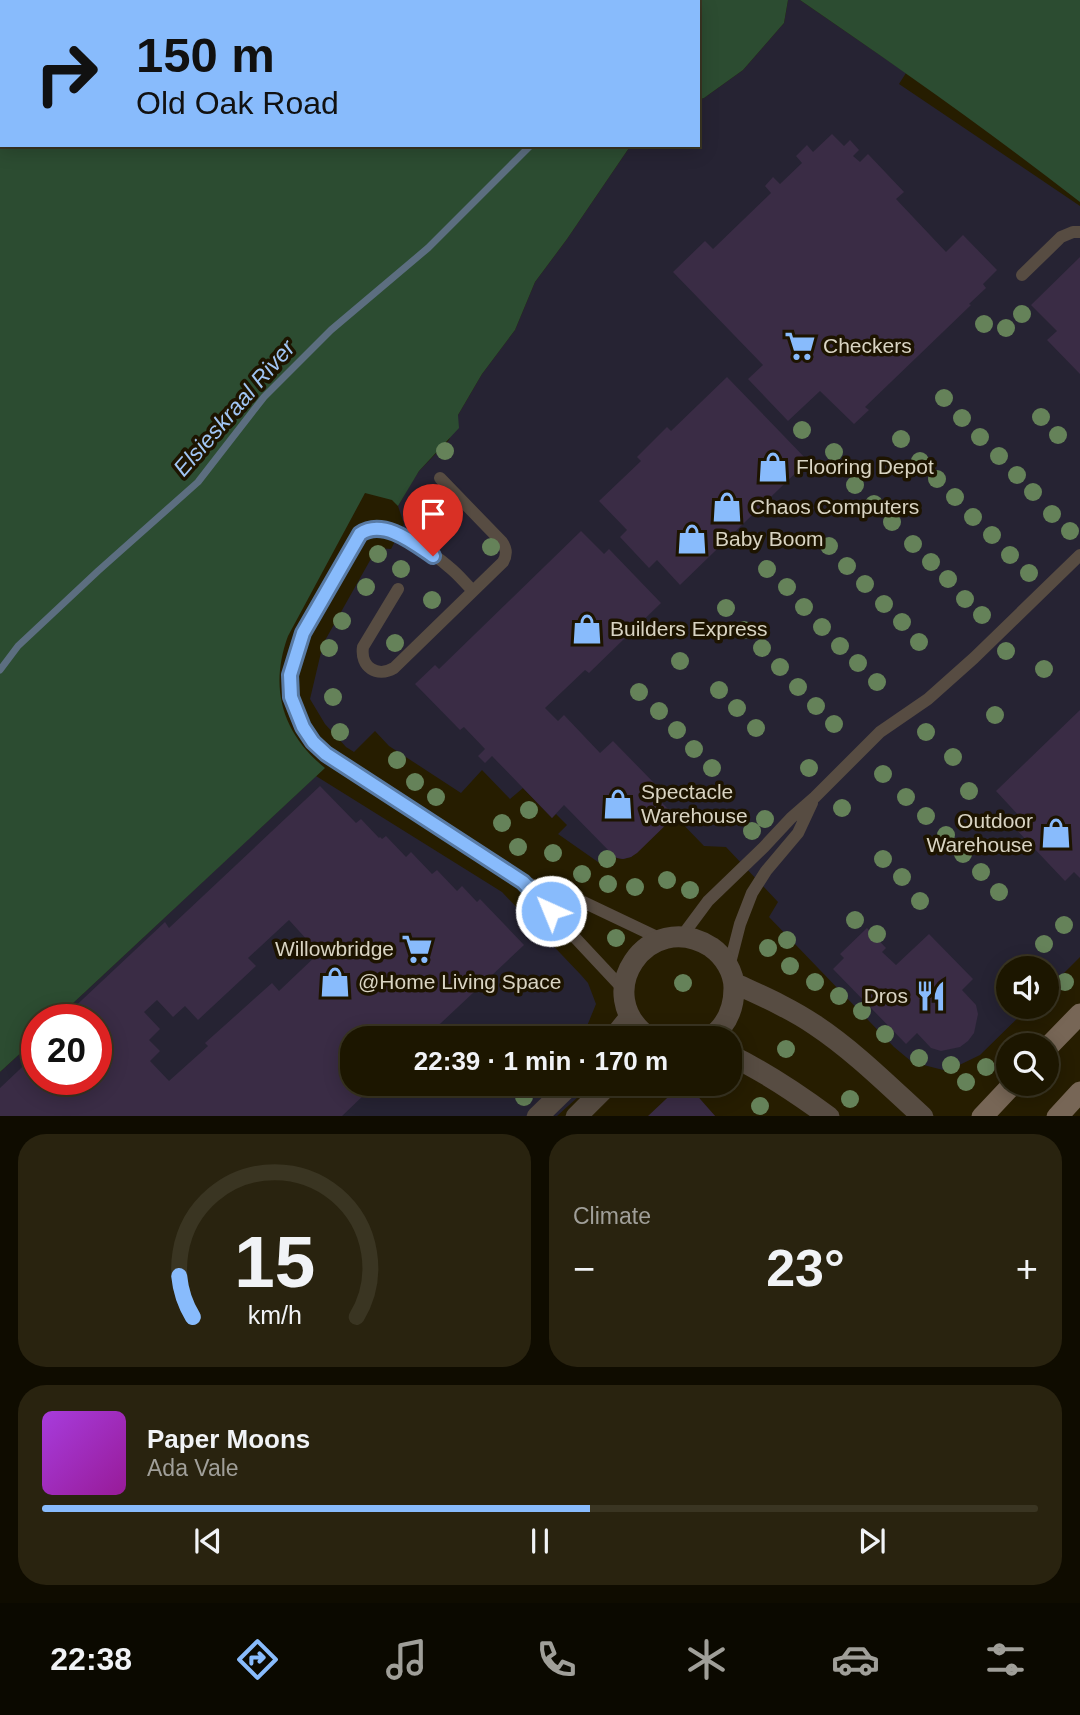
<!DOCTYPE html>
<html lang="en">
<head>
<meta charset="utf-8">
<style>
	body { margin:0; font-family:Helvetica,sans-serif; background:#29230f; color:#f1f3f6; height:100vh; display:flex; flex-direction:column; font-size:26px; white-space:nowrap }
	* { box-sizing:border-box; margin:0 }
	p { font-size:23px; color:#a09f99 }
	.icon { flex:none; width:38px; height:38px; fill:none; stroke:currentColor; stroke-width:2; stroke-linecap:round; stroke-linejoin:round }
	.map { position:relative; height:1116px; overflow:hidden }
	.drawer { display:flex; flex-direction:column; gap:18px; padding:18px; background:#0f0c00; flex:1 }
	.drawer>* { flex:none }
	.top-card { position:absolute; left:0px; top:0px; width:700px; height:147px; box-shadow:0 4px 18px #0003,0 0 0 2px #3a3522; background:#88bbfc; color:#111; overflow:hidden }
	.controls { position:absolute; left:996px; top:956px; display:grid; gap:14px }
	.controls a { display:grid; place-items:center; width:63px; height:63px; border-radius:50%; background:#1c1600; box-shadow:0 4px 18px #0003,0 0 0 2px #3a3522; font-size:35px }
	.speed { position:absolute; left:21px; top:1004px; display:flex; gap:14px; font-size:35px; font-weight:700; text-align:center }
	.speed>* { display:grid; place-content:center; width:91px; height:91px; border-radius:50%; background:#1c1600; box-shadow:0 4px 18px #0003,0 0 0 2px #3a3522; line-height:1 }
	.speed .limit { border:10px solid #d22; background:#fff; color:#111 }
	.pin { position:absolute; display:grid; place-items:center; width:60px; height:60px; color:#fff; margin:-72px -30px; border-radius:50% 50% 50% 0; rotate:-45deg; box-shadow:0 0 7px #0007 }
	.pin .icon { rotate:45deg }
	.me { position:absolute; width:77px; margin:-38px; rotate:316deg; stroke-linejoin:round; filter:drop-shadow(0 0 5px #0008) }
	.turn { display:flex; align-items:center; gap:24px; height:147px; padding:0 21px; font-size:32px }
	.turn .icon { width:91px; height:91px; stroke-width:2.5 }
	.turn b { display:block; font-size:49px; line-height:60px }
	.big { font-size:52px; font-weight:700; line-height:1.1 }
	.drawer .widget { flex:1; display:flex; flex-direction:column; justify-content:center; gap:10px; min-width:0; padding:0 24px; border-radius:28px; background:#29230f }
	.drawer .dial { align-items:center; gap:0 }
	.dial svg { height:182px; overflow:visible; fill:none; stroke:#3a3522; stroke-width:7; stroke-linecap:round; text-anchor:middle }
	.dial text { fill:#f1f3f6; stroke:none }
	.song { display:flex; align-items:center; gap:21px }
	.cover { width:84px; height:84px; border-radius:10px; background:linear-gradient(135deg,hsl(280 70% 55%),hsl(300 70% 35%)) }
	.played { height:7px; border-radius:4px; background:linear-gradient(90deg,#88bbfc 55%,#3a3522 55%) }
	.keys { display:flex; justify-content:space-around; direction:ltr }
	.heat { display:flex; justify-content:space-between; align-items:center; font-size:38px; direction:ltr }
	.drawer .tiles { flex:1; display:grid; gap:18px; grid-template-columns:1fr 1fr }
	.widget:last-child { grid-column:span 2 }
	.trip { position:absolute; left:340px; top:1026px; width:402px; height:70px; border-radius:28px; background:#1c1600; box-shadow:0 4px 18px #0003,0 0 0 2px #3a3522; font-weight:700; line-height:70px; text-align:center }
	.menu { display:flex; height:112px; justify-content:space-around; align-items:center; background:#0b0900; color:#a09f99 }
	.menu .icon { width:49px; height:49px }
	.menu .selected { color:#88bbfc }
	.menu b { font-size:32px; color:#f1f3f6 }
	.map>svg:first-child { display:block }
</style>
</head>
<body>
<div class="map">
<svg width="1080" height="1117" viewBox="0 0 1080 1117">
	<rect width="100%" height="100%" fill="#261d00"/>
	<!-- commercial -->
	<path fill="#262333" d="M 788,0 L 800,0 L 906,73 L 899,84 L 1080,206 L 1080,957 L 1047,990 L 1046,968 L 1008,968 L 1008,1006 L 1030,1006 L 980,1055 L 947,1071 L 912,1062 L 894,1047 L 769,917 L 778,902 L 726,847 L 704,846 L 675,816 L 631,857 L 623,859 L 617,858 L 608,851 L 598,862 L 558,834 L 567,825 L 556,814 L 552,818 L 523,788 L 510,799 L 482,770 L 461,793 L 389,746 L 375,731 L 354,752 L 346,747 L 325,724 L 310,699 L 323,644 L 377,548 L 391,549 L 404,524 L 398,506 L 412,482 L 419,471 L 449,440 L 458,415 L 482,374 L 515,330 L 535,282 L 567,239 L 631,145 L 698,145 L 698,100 L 704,98 L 743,70 L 784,23 Z
		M 316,776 L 502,892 L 581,975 L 588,983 L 596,1004 L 585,1031 L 580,1038 L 352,1038 L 352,1083 L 566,1083 L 578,1097 L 557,1116 L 0,1117 L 0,1072 L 37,1038 L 37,1080 L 96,1080 L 96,1020 L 55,1020 Z"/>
	<!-- green -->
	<path fill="#2c4c31" d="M 74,0 L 788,0 L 784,23 L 743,70 L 704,98 L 698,100 L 698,2 L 71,2 Z
		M 800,0 L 1080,0 L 1080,202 C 989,131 895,65 800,0 Z
		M 2,65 L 2,145 L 631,145 L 567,239 L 535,282 L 515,330 L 482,374 L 458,415 L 459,428 L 419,471 L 398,506 L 392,500 L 365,493 L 288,636 C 269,688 282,733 325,768 L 55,1020 L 37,1020 L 37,1038 L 0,1072 L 0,66 Z"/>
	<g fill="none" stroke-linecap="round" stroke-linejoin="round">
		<!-- stream -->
		<path stroke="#5c6e80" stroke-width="7" d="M 668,2 L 669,0
			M 0,670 L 18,646 L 98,571 L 198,482 L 264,397 L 331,330 L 428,248 L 531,145"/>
	</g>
	<!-- building -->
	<path fill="#3a2c45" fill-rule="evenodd" d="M 832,134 L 844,146 L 850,140 L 859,150 L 853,156 L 860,162 L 868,154 L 904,192 L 896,199 L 946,252 L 963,235 L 997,270 L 983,284 L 986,288 L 969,304 L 971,305 L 865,407 L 869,410 L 854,424 L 820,391 L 788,421 L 748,379 L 763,365 L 673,272 L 705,241 L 713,249 L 771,193 L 765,186 L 773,177 L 780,184 L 802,163 L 796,156 L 807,145 L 813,152 Z
		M 1080,257 L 1080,374 L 1047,340 L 1057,331 L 1031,305 Z
		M 727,377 L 808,461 L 680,585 L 657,560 L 649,568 L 620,537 L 627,530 L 599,501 L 641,461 L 637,457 L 667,427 L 671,431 Z
		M 581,531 L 604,554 L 609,549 L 661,603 L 589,673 L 585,670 L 545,708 L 558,721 L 564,715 L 600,753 L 613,741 L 656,785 L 650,791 L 675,816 L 637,853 L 631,857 L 623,859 L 617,858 L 612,854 L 564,805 L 552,818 L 492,756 L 485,763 L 478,756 L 485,749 L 464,727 L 460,730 L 415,684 L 435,665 L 439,669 Z
		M 1080,710 L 1080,878 L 1074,872 L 1065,881 L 1013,826 L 1021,818 L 996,791 Z
		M 320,786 L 356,823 L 361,819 L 379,838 L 380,837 L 382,839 L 386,836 L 406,857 L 411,852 L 432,874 L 437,870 L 457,891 L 462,886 L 477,902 L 480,899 L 524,945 L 425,1038 L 352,1038 L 352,1083 L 373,1083 L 364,1092 L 366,1093 L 341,1117 L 0,1117 L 0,1088 L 37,1053 L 37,1080 L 96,1080 L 96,1020 L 73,1020 L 67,1014 L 165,922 L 169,928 ZM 289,920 L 319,953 L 279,991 L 272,983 L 205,1043 L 208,1046 L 169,1081 L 150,1061 L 160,1051 L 149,1040 L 160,1029 L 144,1012 L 157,1000 L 173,1017 L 185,1006 L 198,1020 L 256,966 L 248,958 Z
		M 867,928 L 886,948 L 882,952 L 896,965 L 929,934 L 973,979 L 962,990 L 976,1005 L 978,1014 L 974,1033 L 968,1041 L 960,1047 L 941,1051 L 931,1048 L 917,1033 L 906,1044 L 833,969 L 844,958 L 840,954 Z
		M 683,1083 L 686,1083 L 716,1117 L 647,1117 Z"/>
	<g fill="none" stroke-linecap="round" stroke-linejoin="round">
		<!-- lane -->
		<path stroke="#574c42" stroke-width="12" d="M 1022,275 L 1061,237 L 1073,232 L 1080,232
			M 398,589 L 363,647 C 360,667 377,678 394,668 L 503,562 C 507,555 507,549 502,542 L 440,478
			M 473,591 C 465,583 458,574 449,567 C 436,555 387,524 370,528 C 364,530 360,533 356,538 C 345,558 334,579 322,599 C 290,657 271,702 326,754 L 523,882 L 624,990
			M 527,883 L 579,900 L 661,939
			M 682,936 L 708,901 L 764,847 L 791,818 L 815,797 L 880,732 L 928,699 L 974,658 L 1080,555
			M 729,967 L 740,924 L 752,893 L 766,871 L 798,833 L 812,803"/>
		<!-- street -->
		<path stroke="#574c42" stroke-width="21" d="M 734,983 C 762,996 790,1008 815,1025 C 854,1051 888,1085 923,1117
			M 613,1038 L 630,1017
			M 650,1038 C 588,995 648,907 711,947 C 724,956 734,972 734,988 C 734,1009 727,1026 709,1038
			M 730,1055 C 765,1072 798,1094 829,1117
			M 537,1117 L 572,1083
			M 576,1117 L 610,1083"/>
		<!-- secondary -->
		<path stroke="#776656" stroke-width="21" d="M 1046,1049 L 1080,1014
			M 982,1117 L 1014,1083
			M 1057,1117 L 1080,1092"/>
	</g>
	<!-- trees -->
	<g fill="#658259">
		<circle cx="1022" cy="314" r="9"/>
		<circle cx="984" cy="324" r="9"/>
		<circle cx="1006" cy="328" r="9"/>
		<circle cx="944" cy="398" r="9"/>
		<circle cx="1041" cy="417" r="9"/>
		<circle cx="962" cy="418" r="9"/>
		<circle cx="802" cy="430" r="9"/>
		<circle cx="1058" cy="435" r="9"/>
		<circle cx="980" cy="437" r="9"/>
		<circle cx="901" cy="439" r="9"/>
		<circle cx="445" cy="451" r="9"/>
		<circle cx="834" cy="452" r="9"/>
		<circle cx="999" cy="456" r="9"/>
		<circle cx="920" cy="461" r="9"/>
		<circle cx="1017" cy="475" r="9"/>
		<circle cx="937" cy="479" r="9"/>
		<circle cx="855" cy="485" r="9"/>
		<circle cx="1033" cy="492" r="9"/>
		<circle cx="955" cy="497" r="9"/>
		<circle cx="874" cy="504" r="9"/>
		<circle cx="1052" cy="514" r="9"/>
		<circle cx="973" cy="517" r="9"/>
		<circle cx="892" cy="522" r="9"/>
		<circle cx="1070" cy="531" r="9"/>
		<circle cx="992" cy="535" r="9"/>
		<circle cx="913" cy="544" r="9"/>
		<circle cx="829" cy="546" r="9"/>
		<circle cx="491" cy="547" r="9"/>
		<circle cx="378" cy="554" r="9"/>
		<circle cx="1010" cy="555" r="9"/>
		<circle cx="931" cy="562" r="9"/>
		<circle cx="847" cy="566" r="9"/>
		<circle cx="401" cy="569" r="9"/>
		<circle cx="767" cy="569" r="9"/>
		<circle cx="1029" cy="573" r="9"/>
		<circle cx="948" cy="579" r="9"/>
		<circle cx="865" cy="584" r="9"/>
		<circle cx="366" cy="587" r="9"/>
		<circle cx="787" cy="587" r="9"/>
		<circle cx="965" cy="599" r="9"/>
		<circle cx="432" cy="600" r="9"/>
		<circle cx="884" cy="604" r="9"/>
		<circle cx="804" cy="607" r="9"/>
		<circle cx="726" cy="608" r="9"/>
		<circle cx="982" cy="615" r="9"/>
		<circle cx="342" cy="621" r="9"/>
		<circle cx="902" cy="622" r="9"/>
		<circle cx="822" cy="627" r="9"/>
		<circle cx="744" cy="630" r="9"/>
		<circle cx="919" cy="642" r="9"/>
		<circle cx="395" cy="643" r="9"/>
		<circle cx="840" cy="646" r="9"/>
		<circle cx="329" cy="648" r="9"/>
		<circle cx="762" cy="648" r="9"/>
		<circle cx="1006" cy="651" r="9"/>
		<circle cx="680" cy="661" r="9"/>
		<circle cx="858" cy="663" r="9"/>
		<circle cx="780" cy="667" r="9"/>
		<circle cx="1044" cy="669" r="9"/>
		<circle cx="877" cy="682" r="9"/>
		<circle cx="798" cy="687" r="9"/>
		<circle cx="719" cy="690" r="9"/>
		<circle cx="639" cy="692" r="9"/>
		<circle cx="333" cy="697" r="9"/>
		<circle cx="816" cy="706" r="9"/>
		<circle cx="737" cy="708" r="9"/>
		<circle cx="659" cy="711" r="9"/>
		<circle cx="995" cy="715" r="9"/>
		<circle cx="834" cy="724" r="9"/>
		<circle cx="756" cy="728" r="9"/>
		<circle cx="677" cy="730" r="9"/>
		<circle cx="340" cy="732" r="9"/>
		<circle cx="926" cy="732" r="9"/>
		<circle cx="694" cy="749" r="9"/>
		<circle cx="953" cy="757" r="9"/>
		<circle cx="397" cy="760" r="9"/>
		<circle cx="712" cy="768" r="9"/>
		<circle cx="809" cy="768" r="9"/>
		<circle cx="883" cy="774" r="9"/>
		<circle cx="415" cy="782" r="9"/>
		<circle cx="969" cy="791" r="9"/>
		<circle cx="436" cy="797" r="9"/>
		<circle cx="906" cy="797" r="9"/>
		<circle cx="842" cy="808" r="9"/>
		<circle cx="529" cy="810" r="9"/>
		<circle cx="926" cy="816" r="9"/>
		<circle cx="765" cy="819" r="9"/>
		<circle cx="502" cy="823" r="9"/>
		<circle cx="752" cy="831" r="9"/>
		<circle cx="946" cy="835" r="9"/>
		<circle cx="518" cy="847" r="9"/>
		<circle cx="553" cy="853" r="9"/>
		<circle cx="963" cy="854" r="9"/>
		<circle cx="607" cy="859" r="9"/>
		<circle cx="883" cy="859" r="9"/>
		<circle cx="981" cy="872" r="9"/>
		<circle cx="582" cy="874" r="9"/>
		<circle cx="902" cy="877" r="9"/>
		<circle cx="667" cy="880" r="9"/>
		<circle cx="608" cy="884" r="9"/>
		<circle cx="635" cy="887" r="9"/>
		<circle cx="690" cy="890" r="9"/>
		<circle cx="999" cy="892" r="9"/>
		<circle cx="920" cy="901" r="9"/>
		<circle cx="855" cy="920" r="9"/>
		<circle cx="1064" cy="925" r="9"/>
		<circle cx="877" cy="934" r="9"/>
		<circle cx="616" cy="938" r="9"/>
		<circle cx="787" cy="940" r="9"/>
		<circle cx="1044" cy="944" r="9"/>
		<circle cx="768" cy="948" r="9"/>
		<circle cx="790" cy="966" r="9"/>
		<circle cx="815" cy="982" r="9"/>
		<circle cx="1065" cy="982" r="9"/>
		<circle cx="683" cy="983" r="9"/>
		<circle cx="839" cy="996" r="9"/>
		<circle cx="862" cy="1011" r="9"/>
		<circle cx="885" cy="1034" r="9"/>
		<circle cx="786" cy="1049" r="9"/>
		<circle cx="919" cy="1058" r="9"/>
		<circle cx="951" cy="1065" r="9"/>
		<circle cx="986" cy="1067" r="9"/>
		<circle cx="966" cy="1082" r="9"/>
		<circle cx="524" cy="1097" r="9"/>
		<circle cx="850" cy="1099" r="9"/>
		<circle cx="760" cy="1106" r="9"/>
	</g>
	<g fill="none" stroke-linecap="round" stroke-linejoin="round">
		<!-- route casing -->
		<g stroke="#587aa4" stroke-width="18">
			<path id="route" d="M 433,556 C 414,543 383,518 360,534 L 303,633 L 290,675 L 291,697 L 303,727 L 313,742 L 326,754 L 523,882 L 551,911"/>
		</g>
		<!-- route -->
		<use href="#route" stroke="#88bbfc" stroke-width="12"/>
	</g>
	<!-- icons -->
	<defs>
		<g id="supermarket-bare" transform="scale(2.415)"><path d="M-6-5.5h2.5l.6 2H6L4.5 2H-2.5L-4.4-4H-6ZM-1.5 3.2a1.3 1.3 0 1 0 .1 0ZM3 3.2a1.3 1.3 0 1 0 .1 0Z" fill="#88bbfc" stroke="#1d1400" stroke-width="2.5" paint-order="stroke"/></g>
		<g id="shop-bare" transform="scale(2.415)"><path d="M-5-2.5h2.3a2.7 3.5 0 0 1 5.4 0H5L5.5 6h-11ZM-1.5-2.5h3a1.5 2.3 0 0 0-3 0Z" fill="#88bbfc" stroke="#1d1400" stroke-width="2.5" paint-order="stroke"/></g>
		<g id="restaurant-bare" transform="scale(2.415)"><path d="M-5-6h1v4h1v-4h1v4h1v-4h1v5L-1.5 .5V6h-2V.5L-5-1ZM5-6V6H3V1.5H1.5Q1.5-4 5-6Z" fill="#88bbfc" stroke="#1d1400" stroke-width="2.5" paint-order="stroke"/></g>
	</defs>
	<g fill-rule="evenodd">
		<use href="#supermarket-bare" x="800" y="346"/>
		<use href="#shop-bare" x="773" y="467"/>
		<use href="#shop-bare" x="727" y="507"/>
		<use href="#shop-bare" x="692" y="539"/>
		<use href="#shop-bare" x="587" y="629"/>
		<use href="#shop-bare" x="618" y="804"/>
		<use href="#shop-bare" x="1056" y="833"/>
		<use href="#supermarket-bare" x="417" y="949"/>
		<use href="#shop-bare" x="335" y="982"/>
		<use href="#restaurant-bare" x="931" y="996"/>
	</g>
	<g text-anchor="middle" stroke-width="7" stroke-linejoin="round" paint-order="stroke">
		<!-- poi labels -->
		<g font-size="21" fill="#d9d4c3" stroke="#1d1400" text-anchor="start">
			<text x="823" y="353">Checkers</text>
			<text x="796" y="474">Flooring Depot</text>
			<text x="750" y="514">Chaos Computers</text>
			<text x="715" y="546">Baby Boom</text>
			<text x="610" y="636">Builders Express</text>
			<text x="641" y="799">Spectacle<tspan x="641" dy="24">Warehouse</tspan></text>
			<text x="1033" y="828" text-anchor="end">Outdoor<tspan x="1033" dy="24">Warehouse</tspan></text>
			<text x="394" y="956" text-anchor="end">Willowbridge</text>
			<text x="358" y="989">@Home Living Space</text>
			<text x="908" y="1003" text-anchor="end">Dros</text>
		</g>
		<!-- water labels -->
		<g font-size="23" font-style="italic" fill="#a1c5f4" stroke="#1d1400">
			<text transform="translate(234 408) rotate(-49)" y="8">Elsieskraal River</text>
		</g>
	</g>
</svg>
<div class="controls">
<a><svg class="icon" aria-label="sound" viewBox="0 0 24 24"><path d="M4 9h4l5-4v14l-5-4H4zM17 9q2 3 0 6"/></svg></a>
<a><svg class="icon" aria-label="search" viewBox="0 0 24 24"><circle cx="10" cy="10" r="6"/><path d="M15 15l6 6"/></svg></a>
</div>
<div class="speed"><div class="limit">20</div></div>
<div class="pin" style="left:433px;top:556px;background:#d93025"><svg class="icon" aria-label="arrive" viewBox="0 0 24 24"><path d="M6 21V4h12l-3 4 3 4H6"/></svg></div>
<svg class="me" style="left:551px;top:911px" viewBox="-20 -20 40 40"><circle r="17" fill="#88bbfc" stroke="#fff" stroke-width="3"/><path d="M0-11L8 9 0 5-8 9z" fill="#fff"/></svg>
<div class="trip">22:39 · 1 min · 170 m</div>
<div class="top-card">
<div class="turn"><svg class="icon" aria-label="right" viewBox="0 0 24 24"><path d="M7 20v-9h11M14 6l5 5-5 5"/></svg><div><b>150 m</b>Old Oak Road</div></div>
</div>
</div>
<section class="drawer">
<div class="tiles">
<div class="widget dial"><svg viewBox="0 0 100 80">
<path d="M14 69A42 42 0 1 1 86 69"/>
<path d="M14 69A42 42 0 0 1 8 51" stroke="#88bbfc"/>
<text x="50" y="56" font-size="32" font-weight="700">15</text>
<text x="50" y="72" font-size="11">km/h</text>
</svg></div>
<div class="widget"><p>Climate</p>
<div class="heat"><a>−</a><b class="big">23°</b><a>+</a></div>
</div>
<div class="widget">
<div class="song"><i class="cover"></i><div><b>Paper Moons</b><p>Ada Vale</p></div></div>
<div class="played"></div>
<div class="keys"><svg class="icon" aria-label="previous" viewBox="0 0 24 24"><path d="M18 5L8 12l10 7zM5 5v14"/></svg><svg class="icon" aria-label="pause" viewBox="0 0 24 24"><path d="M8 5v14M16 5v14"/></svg><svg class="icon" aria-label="next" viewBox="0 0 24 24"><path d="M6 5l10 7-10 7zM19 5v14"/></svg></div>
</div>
</div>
</section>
<nav class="menu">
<b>22:38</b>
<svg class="icon selected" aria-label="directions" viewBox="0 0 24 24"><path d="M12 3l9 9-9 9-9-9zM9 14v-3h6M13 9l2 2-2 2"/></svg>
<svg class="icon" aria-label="music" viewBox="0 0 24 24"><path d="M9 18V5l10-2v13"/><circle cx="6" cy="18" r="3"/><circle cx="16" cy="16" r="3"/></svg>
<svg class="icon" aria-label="phone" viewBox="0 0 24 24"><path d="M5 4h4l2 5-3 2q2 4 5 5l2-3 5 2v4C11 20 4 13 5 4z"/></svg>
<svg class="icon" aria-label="climate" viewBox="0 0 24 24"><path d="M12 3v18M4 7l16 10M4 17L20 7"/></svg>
<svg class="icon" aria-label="car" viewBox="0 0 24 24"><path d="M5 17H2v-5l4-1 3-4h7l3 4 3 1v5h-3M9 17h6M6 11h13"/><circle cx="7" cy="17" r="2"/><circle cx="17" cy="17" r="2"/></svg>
<svg class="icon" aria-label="filters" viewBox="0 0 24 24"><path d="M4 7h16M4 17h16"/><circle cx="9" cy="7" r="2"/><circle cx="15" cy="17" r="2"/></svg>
</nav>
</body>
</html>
